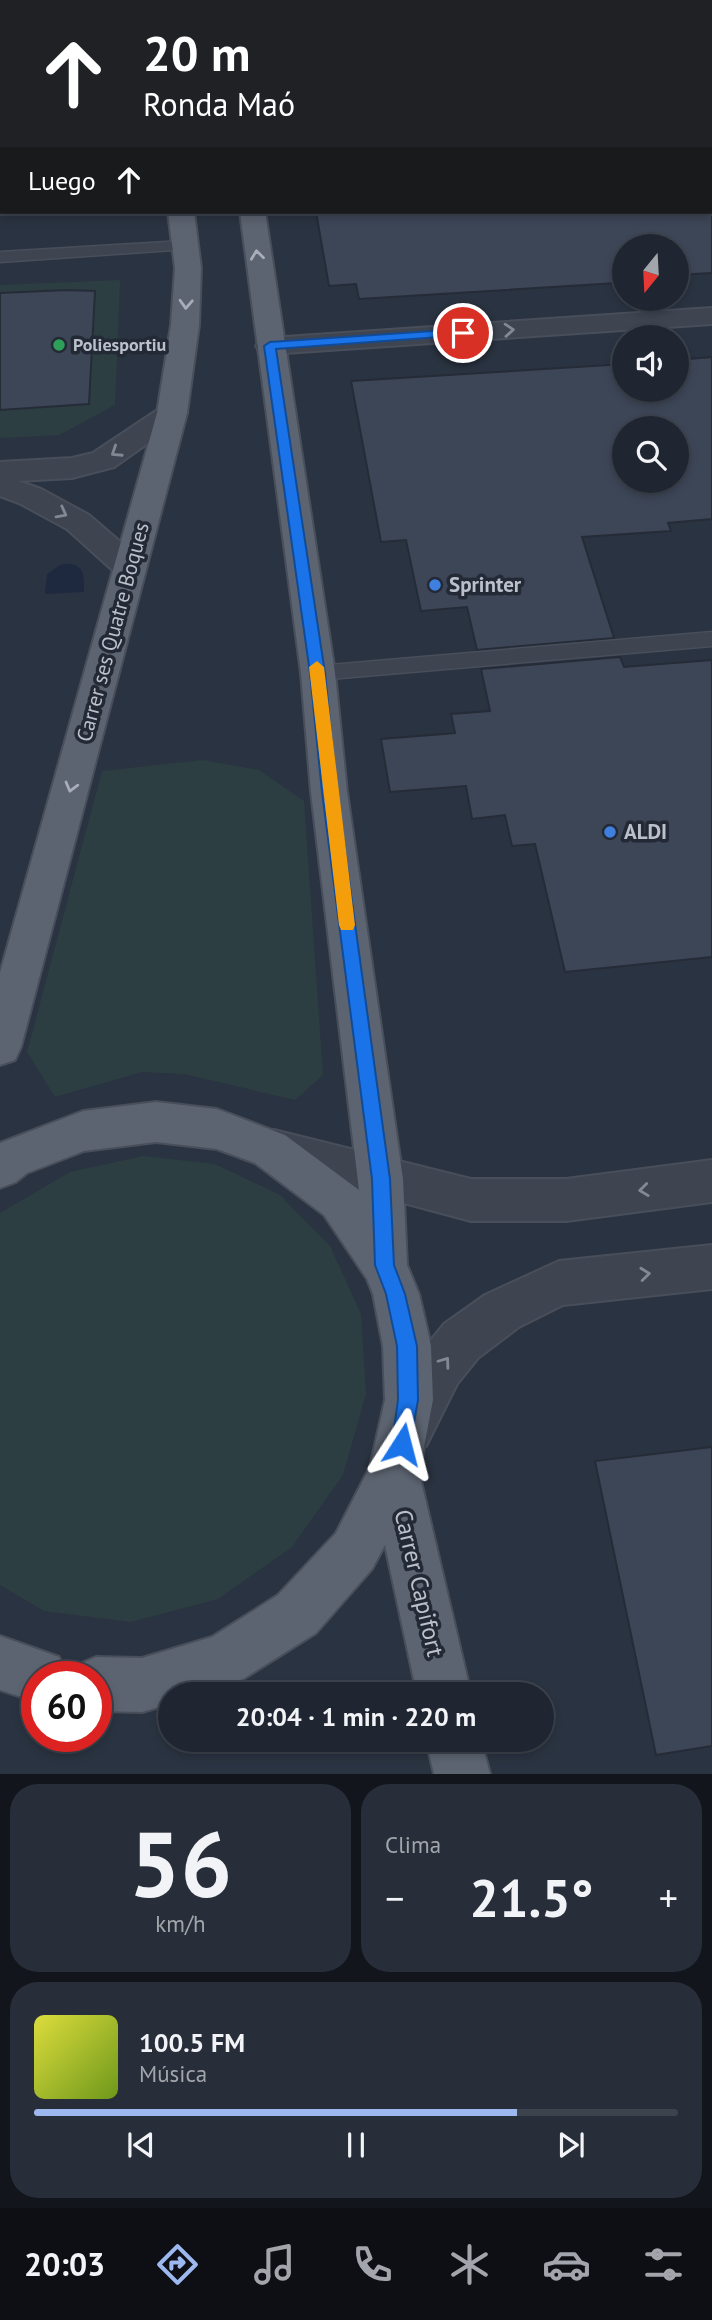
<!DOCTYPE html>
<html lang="es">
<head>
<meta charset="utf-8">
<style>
	body { margin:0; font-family:"PT Sans",sans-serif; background:#282e39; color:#f1f3f6; height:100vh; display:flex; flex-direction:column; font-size:26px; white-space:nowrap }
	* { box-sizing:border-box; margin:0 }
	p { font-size:23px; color:#a2a5ab }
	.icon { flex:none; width:38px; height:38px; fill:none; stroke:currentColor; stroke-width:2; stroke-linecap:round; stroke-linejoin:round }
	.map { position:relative; height:1774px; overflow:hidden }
	.panel { display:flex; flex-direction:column; gap:10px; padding:10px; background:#12151b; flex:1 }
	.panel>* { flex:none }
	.top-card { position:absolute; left:0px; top:0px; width:712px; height:214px; box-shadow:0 4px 10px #0003,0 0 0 2px #3d434d; background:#202124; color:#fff; overflow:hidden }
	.needle { width:46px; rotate:198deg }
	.buttons { position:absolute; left:612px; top:234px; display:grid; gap:14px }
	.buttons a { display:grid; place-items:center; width:77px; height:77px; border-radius:50%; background:#202631; box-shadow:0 4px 10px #0003,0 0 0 2px #3d434d; font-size:35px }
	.speed { position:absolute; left:21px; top:1661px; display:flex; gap:14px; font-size:35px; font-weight:700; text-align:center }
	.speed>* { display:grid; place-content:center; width:91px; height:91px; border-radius:50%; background:#202631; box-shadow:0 4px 10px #0003,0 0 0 2px #3d434d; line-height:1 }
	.speed .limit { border:10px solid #d22; background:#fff; color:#111 }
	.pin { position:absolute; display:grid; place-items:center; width:60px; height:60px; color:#fff; margin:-30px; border:4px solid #fff; border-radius:50%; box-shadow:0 2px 7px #0007 }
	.me { position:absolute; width:77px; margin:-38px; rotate:9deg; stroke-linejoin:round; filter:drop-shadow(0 0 5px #0008) }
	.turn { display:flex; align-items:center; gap:24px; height:147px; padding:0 28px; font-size:32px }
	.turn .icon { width:91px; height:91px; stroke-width:2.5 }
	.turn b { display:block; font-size:49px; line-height:60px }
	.then { display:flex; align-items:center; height:66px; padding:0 28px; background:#0003; gap:14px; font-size:26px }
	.big { font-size:52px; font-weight:700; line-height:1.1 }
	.panel .card { flex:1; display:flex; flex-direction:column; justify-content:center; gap:10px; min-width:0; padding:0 24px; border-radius:28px; background:#282e39 }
	.panel .dial { align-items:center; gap:0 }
	.dial b { font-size:91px; line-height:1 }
	.song { display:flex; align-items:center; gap:21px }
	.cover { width:84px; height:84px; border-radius:10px; background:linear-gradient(135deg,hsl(60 70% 55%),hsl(80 70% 35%)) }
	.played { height:7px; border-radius:4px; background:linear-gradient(90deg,#9db7ef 75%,#3d434d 75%) }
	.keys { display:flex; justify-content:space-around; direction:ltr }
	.heat { display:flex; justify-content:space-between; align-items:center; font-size:38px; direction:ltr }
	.panel .tiles { flex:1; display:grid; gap:10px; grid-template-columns:1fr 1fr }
	.card:last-child { grid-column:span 2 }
	.trip { position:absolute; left:158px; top:1682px; width:396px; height:70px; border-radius:35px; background:#202631; box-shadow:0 4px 10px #0003,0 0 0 2px #3d434d; font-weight:700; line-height:70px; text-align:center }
	.menu { display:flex; height:112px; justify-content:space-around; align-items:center; background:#0d0f14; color:#a2a5ab }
	.menu .icon { width:49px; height:49px }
	.menu .selected { color:#9db7ef }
	.menu b { font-size:32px; color:#f1f3f6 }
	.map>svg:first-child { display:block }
</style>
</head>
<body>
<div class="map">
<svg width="712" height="1774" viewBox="0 0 712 1774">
	<rect width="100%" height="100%" fill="#2a3341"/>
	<!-- green -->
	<path fill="#2c3e42" d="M 120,280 L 115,405 L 59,435 L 0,438 L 0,285 Z
		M 203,760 L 259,770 L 304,801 L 323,1075 L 295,1100 L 184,1074 L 142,1072 L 55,1097 L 27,1052 L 102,771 Z
		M 143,1156 L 215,1164 L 280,1195 L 330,1246 L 361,1314 L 366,1394 L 343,1475 L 292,1547 L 218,1599 L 131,1622 L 44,1611 L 0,1585 L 0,1213 L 70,1172 Z"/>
	<!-- water -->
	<path fill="#1e293f" d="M 62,564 C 84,562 84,574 84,592 L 45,594 L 47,574 Z"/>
	<!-- building -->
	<path fill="#3d4657" stroke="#252c38" stroke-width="2" fill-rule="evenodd" d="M 316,212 L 712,212 L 712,273 L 677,275 L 677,247 L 625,247 L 625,279 L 616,279 L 617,283 L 359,299 L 356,284 L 329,286 Z
		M 67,290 L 95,291 L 89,404 L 0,410 L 0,293 Z
		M 712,357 L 712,519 L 668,523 L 671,531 L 582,537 L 614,638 L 477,650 L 467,607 L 421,611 L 406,540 L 381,542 L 351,381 L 625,364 L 625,390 L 677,390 L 677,360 ZM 625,429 L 677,429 L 677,481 L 625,481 Z
		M 620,657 L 624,667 L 712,660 L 712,957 L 565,972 L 535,844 L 512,846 L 505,815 L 472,819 L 466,786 L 390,792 L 381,739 L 455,733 L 451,714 L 490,711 L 481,669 Z
		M 712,1447 L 712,1746 L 656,1755 L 595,1461 Z"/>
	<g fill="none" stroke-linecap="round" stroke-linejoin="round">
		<!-- service casing -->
		<g stroke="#484e5a" stroke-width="3">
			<path id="service" d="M 183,241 L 191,246 L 188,249 L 0,262 L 0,252 Z
				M 712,632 L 712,646 L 318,680 L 311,678 L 308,673 L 311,668 L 318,666 Z"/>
		</g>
		<!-- minor casing -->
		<g stroke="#484e5a" stroke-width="4">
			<path id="minor" d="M 212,0 L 234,0 L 234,2 L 212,2 Z
				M 712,308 L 712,324 L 270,354 L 260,352 L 256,346 L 260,340 L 270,338 Z
				M 172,404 L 182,407 L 187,413 L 182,419 L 114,467 L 72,478 L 18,481 L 41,489 L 89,515 L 140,559 L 145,567 L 140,575 L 129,578 L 118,575 L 67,529 L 19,503 L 0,496 L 0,462 L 72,458 L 93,453 L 162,407 Z"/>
		</g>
		<!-- tertiary casing -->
		<g stroke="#484e5a" stroke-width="4">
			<path id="tertiary" d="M 274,1130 L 471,1179 L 566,1179 L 712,1160 L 712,1202 L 566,1221 L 471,1221 L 259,1164 L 252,1150 L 259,1136 Z
				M 712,1245 L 712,1289 L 563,1305 L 519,1327 L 478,1358 L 457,1384 L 426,1446 L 409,1454 L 392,1446 L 384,1429 L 423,1350 L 444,1324 L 485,1295 L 559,1261 Z"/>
		</g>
		<!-- primary casing -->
		<g stroke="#484e5a" stroke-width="4">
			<path id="primary" d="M 71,0 L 93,0 L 94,2 L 73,2 Z
				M 133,0 L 155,0 L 156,2 L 135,2 Z
				M 168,212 L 194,212 L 201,268 L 199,325 L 187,413 L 21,1047 L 15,1060 L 0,1065 L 0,973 L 157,413 L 171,325 L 175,268 Z
				M 240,212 L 265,212 L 335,673 L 347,792 L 403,1179 L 407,1265 L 419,1294 L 431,1346 L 433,1400 L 419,1473 L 471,1694 L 417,1694 L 385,1545 L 372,1569 L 316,1633 L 243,1679 L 201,1694 L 170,1694 L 170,1704 L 142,1712 L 96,1711 L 96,1676 L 72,1676 L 77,1665 L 96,1657 L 142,1658 L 212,1637 L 278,1595 L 336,1533 L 370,1467 L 385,1400 L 383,1346 L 373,1294 L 367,1279 L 324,1215 L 255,1163 L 217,1149 L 156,1142 L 84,1151 L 27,1173 L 16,1182 L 0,1188 L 0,1143 L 83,1111 L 156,1102 L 217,1109 L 285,1135 L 359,1190 L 311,792 L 301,673 Z
				M 0,1636 L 59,1657 L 67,1676 L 37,1676 L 37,1702 L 0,1690 Z
				M 426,1740 L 481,1740 L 490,1774 L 434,1774 Z"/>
		</g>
		<!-- service -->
		<use href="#service" fill="#3e4551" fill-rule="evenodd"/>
		<!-- minor -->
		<use href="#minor" fill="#3e4551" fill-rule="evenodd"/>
		<!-- tertiary -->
		<use href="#tertiary" fill="#3e4551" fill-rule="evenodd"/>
		<!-- primary -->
		<use href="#primary" fill="#5c6471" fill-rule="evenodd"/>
	</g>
	<!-- one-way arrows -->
	<defs><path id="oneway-chevron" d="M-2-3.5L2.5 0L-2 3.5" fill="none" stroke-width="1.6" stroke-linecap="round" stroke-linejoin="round" transform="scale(1.75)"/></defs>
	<g stroke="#a8aeb9">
		<use href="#oneway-chevron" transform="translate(257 255) rotate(-97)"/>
		<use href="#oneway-chevron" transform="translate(186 304) rotate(93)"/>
		<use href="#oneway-chevron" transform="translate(71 787) rotate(105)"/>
	</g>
	<g stroke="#838994">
		<use href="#oneway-chevron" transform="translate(509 330) rotate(-4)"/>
		<use href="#oneway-chevron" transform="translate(116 452) rotate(147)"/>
		<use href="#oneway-chevron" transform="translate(62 513) rotate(28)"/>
		<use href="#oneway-chevron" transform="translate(644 1190) rotate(173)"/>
		<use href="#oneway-chevron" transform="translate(645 1274) rotate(-6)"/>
		<use href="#oneway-chevron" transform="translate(445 1362) rotate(-54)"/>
	</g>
	<!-- route -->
	<path fill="#1a73e8" stroke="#114b97" stroke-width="2" d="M 463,329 L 469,333 L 467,335 L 276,349 L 325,673 L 337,792 L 390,1179 L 394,1265 L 405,1294 L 417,1346 L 418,1400 L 409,1451 L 402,1454 L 395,1451 L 392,1444 L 398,1400 L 397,1346 L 386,1294 L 375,1265 L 372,1179 L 322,792 L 310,673 L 264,346 L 270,342 Z"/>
	<!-- slow -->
	<path fill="#f59e0b" d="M 317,661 L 324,667 L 355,925 L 353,930 L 341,930 L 339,925 L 309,667 Z"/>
	<!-- markers -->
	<circle fill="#2e9e5b" stroke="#232a36" stroke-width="2.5" cx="59" cy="345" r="7"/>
	<g fill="#3f7fe0" stroke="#232a36" stroke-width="2.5">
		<circle cx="435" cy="585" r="7"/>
		<circle cx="610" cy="832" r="7"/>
	</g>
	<g text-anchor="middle" stroke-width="7" stroke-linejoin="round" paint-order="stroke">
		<!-- far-poi labels -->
		<g font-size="18" font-weight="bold" fill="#bbc0cb" stroke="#232a36" text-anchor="start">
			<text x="73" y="351">Poliesportiu</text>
		</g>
		<!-- poi labels -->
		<g font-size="21" font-weight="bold" fill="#bbc0cb" stroke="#232a36" text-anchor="start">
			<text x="449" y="592">Sprinter</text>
			<text x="624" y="839">ALDI</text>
		</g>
		<!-- street labels -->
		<g font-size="21" fill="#bbc0cb" stroke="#232a36">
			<text transform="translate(113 632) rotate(-75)" y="7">Carrer ses Quatre Boques</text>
		</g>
		<!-- near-street labels -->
		<g font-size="24" fill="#bbc0cb" stroke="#232a36">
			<text transform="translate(419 1583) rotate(77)" y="8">Carrer Capifort</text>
		</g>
	</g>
</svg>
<div class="buttons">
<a><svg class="needle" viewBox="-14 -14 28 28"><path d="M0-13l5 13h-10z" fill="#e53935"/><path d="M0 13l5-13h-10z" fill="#a2a5ab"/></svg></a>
<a><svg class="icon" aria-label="sound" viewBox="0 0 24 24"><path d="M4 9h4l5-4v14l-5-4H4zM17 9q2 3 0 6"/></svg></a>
<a><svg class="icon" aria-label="search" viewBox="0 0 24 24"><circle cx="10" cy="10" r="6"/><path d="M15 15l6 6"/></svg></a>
</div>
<div class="speed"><div class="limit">60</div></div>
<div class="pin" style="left:463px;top:333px;background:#d93025"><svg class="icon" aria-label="arrive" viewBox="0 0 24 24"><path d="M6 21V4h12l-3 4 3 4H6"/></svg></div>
<svg class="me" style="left:402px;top:1444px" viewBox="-20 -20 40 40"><path d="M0-17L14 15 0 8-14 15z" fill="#1a73e8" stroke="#fff" stroke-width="4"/></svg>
<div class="trip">20:04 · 1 min · 220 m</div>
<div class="top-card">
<div class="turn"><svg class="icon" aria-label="ahead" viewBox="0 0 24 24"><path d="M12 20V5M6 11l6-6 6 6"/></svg><div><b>20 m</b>Ronda Maó</div></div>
<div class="then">Luego<svg class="icon" aria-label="ahead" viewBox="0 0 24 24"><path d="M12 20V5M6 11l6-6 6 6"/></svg></div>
</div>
</div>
<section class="panel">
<div class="tiles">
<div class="card dial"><b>56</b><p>km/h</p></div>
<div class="card"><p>Clima</p>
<div class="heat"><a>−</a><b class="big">21.5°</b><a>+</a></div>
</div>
<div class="card">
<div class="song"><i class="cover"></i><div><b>100.5 FM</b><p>Música</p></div></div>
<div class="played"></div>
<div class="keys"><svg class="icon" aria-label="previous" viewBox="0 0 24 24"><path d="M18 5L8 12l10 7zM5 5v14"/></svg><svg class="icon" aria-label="pause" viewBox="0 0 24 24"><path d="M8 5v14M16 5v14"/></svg><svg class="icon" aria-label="next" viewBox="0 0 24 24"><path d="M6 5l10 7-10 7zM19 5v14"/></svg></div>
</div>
</div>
</section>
<nav class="menu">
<b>20:03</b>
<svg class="icon selected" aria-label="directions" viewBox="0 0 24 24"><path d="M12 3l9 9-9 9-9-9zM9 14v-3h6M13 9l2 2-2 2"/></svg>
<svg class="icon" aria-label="music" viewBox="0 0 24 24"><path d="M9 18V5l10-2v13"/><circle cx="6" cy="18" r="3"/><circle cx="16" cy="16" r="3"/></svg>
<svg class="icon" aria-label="phone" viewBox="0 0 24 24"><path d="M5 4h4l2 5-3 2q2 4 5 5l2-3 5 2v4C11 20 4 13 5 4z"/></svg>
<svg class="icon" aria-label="climate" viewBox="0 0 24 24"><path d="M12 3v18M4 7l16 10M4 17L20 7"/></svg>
<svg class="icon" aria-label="car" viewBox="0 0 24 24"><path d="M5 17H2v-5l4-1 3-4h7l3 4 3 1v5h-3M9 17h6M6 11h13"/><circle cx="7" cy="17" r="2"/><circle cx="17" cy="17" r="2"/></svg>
<svg class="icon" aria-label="filters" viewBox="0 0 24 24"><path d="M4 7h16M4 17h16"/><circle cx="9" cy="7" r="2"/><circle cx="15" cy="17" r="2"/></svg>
</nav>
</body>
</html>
